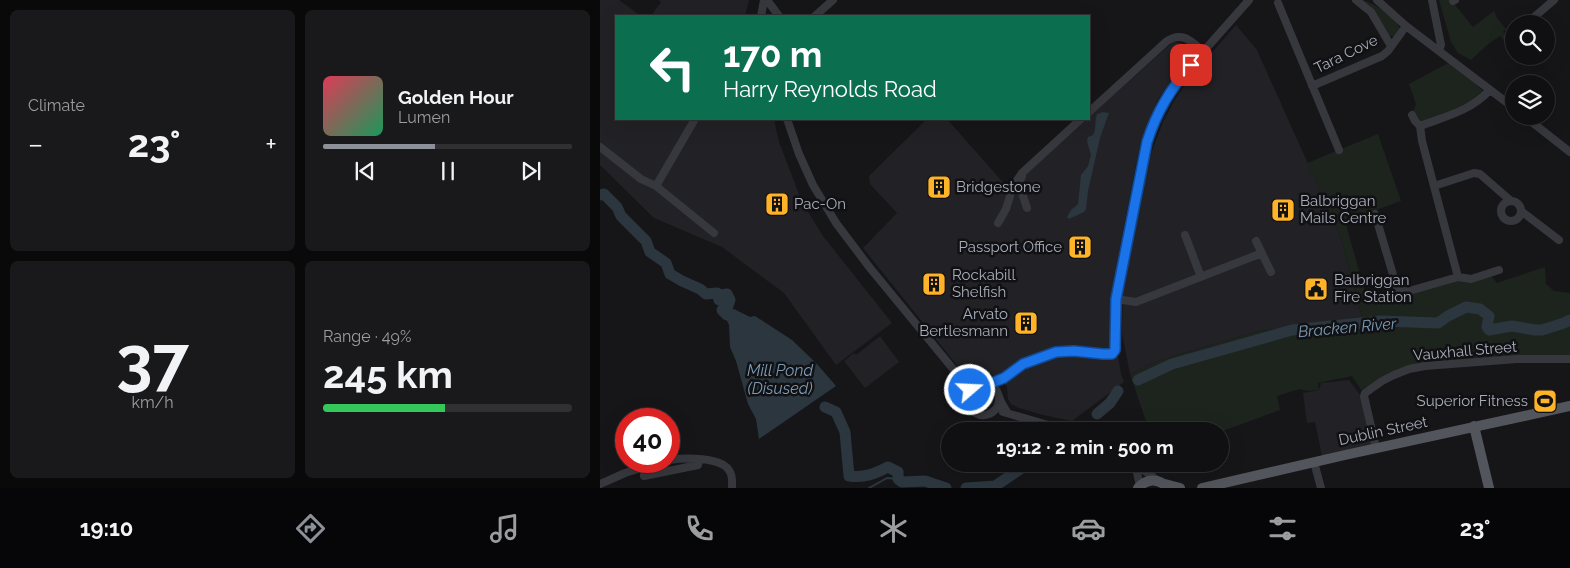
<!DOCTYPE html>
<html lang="en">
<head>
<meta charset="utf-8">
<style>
	body { margin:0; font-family:Raleway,sans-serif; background:#19191c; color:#f1f3f6; height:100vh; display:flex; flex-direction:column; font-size:19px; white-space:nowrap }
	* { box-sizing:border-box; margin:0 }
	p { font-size:16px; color:#9c9da0 }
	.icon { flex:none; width:28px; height:28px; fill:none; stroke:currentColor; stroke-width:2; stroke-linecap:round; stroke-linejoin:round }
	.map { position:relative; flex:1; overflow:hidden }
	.details { display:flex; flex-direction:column; gap:10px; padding:10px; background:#09090a; width:600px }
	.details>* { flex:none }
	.banner { position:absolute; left:15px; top:15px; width:475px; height:105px; border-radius:0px; box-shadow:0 5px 20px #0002,0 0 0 1px #303033; background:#0b6e4f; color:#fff; overflow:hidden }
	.controls { position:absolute; left:905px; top:15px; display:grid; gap:10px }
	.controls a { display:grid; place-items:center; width:50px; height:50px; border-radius:50%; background:#101013; box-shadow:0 5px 20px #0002,0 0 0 1px #303033; font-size:25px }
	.speed { position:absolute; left:15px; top:408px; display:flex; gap:10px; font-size:25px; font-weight:700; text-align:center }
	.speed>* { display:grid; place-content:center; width:65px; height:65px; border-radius:50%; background:#101013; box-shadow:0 5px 20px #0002,0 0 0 1px #303033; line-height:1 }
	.speed .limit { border:8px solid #d22; background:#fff; color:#111 }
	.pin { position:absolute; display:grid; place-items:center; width:42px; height:42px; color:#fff; margin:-21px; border-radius:10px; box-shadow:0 2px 8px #0006 }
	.me { position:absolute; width:55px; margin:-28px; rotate:71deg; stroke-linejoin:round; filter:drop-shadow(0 0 4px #0008) }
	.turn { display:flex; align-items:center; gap:18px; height:105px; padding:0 25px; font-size:22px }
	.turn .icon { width:65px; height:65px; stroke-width:2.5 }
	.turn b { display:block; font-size:35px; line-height:42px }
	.big { font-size:38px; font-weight:700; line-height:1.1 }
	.details .tile { flex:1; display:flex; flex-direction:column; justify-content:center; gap:8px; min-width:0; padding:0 18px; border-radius:8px; background:#19191c }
	.details .dial { align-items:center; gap:0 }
	.dial b { font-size:65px; line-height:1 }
	.song { display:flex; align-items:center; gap:15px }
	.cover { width:60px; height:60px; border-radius:8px; background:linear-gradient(135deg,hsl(350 70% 55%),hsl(150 70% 35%)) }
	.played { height:5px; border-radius:2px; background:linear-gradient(90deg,#8c9099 45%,#303033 45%) }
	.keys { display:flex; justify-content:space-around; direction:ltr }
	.heat { display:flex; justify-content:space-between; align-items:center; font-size:28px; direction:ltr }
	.charge { height:8px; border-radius:4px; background:linear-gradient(90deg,#34c759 49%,#303033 0) }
	.details .tiles { flex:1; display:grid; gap:10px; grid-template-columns:repeat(2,1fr) }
	.trip { position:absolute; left:341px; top:422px; width:288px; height:50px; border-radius:25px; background:#101013; box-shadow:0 5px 20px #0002,0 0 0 1px #303033; font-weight:700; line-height:50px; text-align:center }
	.menu { display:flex; height:80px; justify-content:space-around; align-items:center; background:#060608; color:#9c9da0 }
	.menu .icon { width:35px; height:35px }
	.menu .active { color:#8c9099 }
	.menu b { font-size:22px; color:#f1f3f6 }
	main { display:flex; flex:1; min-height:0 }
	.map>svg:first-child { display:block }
</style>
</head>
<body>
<main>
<section class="details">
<div class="tiles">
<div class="tile"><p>Climate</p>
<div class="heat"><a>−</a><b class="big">23°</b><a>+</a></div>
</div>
<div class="tile">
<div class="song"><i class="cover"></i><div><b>Golden Hour</b><p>Lumen</p></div></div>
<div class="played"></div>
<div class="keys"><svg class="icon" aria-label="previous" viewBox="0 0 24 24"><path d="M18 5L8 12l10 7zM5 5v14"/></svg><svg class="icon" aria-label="pause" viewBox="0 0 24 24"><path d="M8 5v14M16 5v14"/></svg><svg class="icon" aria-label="next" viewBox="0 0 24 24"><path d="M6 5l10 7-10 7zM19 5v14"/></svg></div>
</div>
<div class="tile dial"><b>37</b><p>km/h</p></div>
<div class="tile"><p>Range · 49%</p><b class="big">245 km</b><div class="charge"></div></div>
</div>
</section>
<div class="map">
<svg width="970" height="488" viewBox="0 0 970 488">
	<rect width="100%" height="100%" fill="#161619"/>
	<!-- built -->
	<path fill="#222226" d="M 0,0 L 19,0 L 41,16 L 16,16 L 16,119 L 174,119 L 179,142 L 202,202 L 223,236 L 292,323 L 236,365 L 184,293 L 122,247 L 54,218 L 0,165 Z
		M 59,0 L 149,0 L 145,16 L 51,16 L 61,2 Z
		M 636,25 L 657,50 L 740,235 L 763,321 L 658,331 L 557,361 L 530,374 L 522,333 L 523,283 L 545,169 L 563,122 L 574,101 L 588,80 Z
		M 573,42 L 582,43 L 587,49 L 589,59 L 558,99 L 540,144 L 519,252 L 511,313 L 521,374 L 524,382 L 472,421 L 443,415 L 419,408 L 411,404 L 408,399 L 407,387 L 397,375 L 384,377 L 374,376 L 366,373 L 356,364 L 263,248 L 297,213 L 270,184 L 269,176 L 327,119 L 347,119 L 415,196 L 428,172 Z
		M 280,336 L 299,362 L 265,388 L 244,361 L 254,353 L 256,355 Z
		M 749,380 L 761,396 L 772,445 L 722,456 L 715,422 L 707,423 L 703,393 L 719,390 L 721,383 Z"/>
	<!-- green -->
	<path fill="#1c241d" d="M 760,0 C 771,0 796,18 800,29 L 794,37 L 788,35 Z
		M 839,0 L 851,0 L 873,27 L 894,11 L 897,18 L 906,29 L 903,32 L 914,44 L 913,49 L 900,36 L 887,45 L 871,60 L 858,53 L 851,42 Z
		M 852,61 L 886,94 L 820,126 L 812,115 L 816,104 L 809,84 Z
		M 778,134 L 801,201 L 745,221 L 767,299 L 797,288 L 801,290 L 889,273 L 897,283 L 945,267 L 946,284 L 954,291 L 970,293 L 970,357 L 805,367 L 790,373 L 761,390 L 752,376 L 718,383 L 719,390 L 707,391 L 699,389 L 677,396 L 680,410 L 620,432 L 551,431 L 548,427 L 530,374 L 557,361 L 658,331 L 763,321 L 740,235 L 707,163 Z
		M374 398a10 10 0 1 1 20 0a10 10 0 1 1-20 0Z"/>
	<!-- water -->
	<path fill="#2b363e" d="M 503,112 L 509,113 L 500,138 L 488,191 L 486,209 L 484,212 L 469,219 L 467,217 L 471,210 L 478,204 L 481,175 L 488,166 L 491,155 L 487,141 L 488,137 L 493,135 C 497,128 494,122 497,114 Z
		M 134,309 L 150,317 L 155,316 L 192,340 L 217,364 L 236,386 L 159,439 L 156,419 L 148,404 L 136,361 L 130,347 L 129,325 L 122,310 Z"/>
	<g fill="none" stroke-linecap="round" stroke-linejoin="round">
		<!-- stream -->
		<path stroke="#2b363e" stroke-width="2" d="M 269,488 L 287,478 L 298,479"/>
		<!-- river -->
		<path stroke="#2b363e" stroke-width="11" d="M 0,195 L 4,194 L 17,207 L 21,216 L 46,241 L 50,252 L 66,263 L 70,274 L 82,281 L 100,289 L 106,294 L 117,293 L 119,300 L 121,295 L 127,294 L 130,300 L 128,306 L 122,310 L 127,315 L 136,317
			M 538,380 L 572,364 L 692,330 L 781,321 L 838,323 L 848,316 L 866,307 L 880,309 L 889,316 L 887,327 L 889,330 L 912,326 L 935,330 L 942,330 L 964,323 L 970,320
			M 225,407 L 236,412 L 245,432 L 249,476 C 265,478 274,474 288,467 L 298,472 L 298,479 L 302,482 L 325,481 L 346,488
			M 497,414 L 510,403 L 518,391
			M 366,488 L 395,486 L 428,464"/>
		<!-- minor -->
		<path stroke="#37383e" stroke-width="8" d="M 167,0 L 179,16
			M 756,0 L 771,12 L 791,46
			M 777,0 L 806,26 L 914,108
			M 832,0 L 841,45 L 839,50
			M 853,1 L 855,0
			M 678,3 L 739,150
			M 161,16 L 164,0
			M 215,16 L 233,0
			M 926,24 L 954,0
			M 712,86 L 782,56 L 788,51 L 806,26
			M 489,112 L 567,41 C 582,31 591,41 603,51
			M 812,115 L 815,121 L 820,126 L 822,141 L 858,277
			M 924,116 L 970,152
			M 95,119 L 56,186 L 114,233
			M 187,119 L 199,154 L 213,185 L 236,223 L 270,268 L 358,375 L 367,400
			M 820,126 C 847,116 870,111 890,90
			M 0,147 L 41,179 L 56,186
			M 422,176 L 419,184 L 427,208
			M 834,186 L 874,173 L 880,174 L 911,201
			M901 211a10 10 0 1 1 20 0a10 10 0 1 1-20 0Z
			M 921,211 L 959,240
			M 775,214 L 797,288 L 809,291 L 858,277 L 871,279 L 899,270
			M 398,223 L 406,209 L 413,186 L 422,173 L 481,119
			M 585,235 L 601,277
			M 656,241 L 671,272
			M 516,299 L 536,302 L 662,253
			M 358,375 L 378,383
			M 389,383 L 404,378 L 423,364 L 456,352 L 474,351 L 503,355 L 512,354 L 515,350 L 516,299 L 543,159 L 552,127 L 562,103 L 579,79 L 649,0
			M 399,399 C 399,405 396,411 389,414 C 367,422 358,385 381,383 C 387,382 392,384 395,388 C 398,392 398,395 400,399 C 401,403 405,408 407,412
			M 403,412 L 448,425 L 479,431
			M 776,448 L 764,396 L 765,393 L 782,381 L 794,375 L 809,369 L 825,366 L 917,359 L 970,359
			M 69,460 C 83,458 123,456 130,472 C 133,477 132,483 132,488
			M 714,462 L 721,488
			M 535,464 L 540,486
			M 536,464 L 558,481
			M 44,476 L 98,465 L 99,460
			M 0,484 L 25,473 L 64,461"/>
		<!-- major -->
		<path stroke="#53555d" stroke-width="10" d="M 874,426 L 889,488
			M 565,484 L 580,488
			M 538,488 C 547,478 559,478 568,488
			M 602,488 L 745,455 L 970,406"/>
	</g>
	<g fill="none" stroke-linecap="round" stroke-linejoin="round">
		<!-- route casing -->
		<g stroke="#114b97" stroke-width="12">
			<path id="route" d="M 370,390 L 378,383 L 389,384 L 404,378 L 423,364 L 456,352 L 474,351 L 503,354 L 512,354 L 515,350 L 516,299 L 547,142 C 557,111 570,90 591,65"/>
		</g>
		<!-- route -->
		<use href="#route" stroke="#1a73e8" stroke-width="9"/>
	</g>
	<!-- icons -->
	<defs>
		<g id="building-square" transform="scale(1.25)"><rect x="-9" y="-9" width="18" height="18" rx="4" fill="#ffb328" stroke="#111114"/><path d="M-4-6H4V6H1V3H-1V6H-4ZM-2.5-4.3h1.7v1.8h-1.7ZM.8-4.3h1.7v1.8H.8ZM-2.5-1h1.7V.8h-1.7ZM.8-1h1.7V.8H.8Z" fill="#111"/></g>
		<g id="civic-square" transform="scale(1.25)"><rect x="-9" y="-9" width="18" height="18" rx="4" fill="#ffb328" stroke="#111114"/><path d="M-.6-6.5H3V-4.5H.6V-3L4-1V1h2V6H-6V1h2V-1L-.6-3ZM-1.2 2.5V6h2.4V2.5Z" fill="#111"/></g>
		<g id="stadium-square" transform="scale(1.25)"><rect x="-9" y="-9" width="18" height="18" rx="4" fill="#ffb328" stroke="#111114"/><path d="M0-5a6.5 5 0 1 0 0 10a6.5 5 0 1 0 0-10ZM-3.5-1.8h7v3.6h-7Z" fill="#111"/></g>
	</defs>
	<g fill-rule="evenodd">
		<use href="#building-square" x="339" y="187"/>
		<use href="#building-square" x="177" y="204"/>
		<use href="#building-square" x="683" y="210"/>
		<use href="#building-square" x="480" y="247"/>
		<use href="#building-square" x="334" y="284"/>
		<use href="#civic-square" x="716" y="289"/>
		<use href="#building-square" x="426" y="323"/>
		<use href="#stadium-square" x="945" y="401"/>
	</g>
	<g text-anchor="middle" stroke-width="5" stroke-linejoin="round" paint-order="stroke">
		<!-- street labels -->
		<g font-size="15" fill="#a7adba" stroke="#111114">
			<text transform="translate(746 54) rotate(-26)" y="5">Tara Cove</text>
			<text transform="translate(865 351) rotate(-5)" y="5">Vauxhall Street</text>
			<text transform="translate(783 431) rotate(-12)" y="5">Dublin Street</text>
		</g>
		<!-- poi labels -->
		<g font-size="15" fill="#a7adba" stroke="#111114" text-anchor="start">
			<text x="356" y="192">Bridgestone</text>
			<text x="700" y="206">Balbriggan<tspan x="700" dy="17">Mails Centre</tspan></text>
			<text x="194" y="209">Pac-On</text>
			<text x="462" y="252" text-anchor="end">Passport Office</text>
			<text x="352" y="280">Rockabill<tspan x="352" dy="17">Shelfish</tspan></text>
			<text x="734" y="285">Balbriggan<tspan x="734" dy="17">Fire Station</tspan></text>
			<text x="408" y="319" text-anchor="end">Arvato<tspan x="408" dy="17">Bertlesmann</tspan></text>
			<text x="928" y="406" text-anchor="end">Superior Fitness</text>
		</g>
		<!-- water labels -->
		<g font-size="16" font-style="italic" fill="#7b9cb8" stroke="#111114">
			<text transform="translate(747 327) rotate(-5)" y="6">Bracken River</text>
			<text x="180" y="376">Mill Pond<tspan x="180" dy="18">(Disused)</tspan></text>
		</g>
	</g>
</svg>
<div class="controls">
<a><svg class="icon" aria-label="search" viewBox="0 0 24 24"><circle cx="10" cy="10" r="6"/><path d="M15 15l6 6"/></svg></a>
<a><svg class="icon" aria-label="layers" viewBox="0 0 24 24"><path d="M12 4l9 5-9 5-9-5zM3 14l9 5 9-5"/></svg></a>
</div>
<div class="speed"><div class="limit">40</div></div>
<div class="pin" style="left:591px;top:65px;background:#d93025"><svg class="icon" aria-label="arrive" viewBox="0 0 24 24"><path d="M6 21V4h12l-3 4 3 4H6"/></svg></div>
<svg class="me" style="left:370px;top:390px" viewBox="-20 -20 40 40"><circle r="17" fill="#1a73e8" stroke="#fff" stroke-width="3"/><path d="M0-11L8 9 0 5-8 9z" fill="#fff"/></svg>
<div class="trip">19:12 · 2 min · 500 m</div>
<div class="banner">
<div class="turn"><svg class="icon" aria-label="left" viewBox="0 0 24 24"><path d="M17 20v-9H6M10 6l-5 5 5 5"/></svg><div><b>170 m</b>Harry Reynolds Road</div></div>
</div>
</div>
</main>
<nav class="menu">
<b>19:10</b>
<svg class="icon active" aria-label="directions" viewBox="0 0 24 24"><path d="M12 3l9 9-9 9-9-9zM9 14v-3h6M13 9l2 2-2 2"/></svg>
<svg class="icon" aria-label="music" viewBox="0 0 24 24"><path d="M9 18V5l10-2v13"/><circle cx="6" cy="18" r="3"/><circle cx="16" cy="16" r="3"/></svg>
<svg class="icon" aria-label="phone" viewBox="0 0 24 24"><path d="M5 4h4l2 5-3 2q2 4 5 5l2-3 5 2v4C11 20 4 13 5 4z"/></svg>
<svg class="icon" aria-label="climate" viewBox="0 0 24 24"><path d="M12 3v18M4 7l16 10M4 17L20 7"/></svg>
<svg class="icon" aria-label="car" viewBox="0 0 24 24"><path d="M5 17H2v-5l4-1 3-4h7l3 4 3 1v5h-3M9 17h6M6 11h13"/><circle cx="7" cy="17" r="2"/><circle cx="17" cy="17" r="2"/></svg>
<svg class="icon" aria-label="filters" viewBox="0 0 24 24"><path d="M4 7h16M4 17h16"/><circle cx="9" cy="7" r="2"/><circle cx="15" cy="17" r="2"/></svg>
<b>23°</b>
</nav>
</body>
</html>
